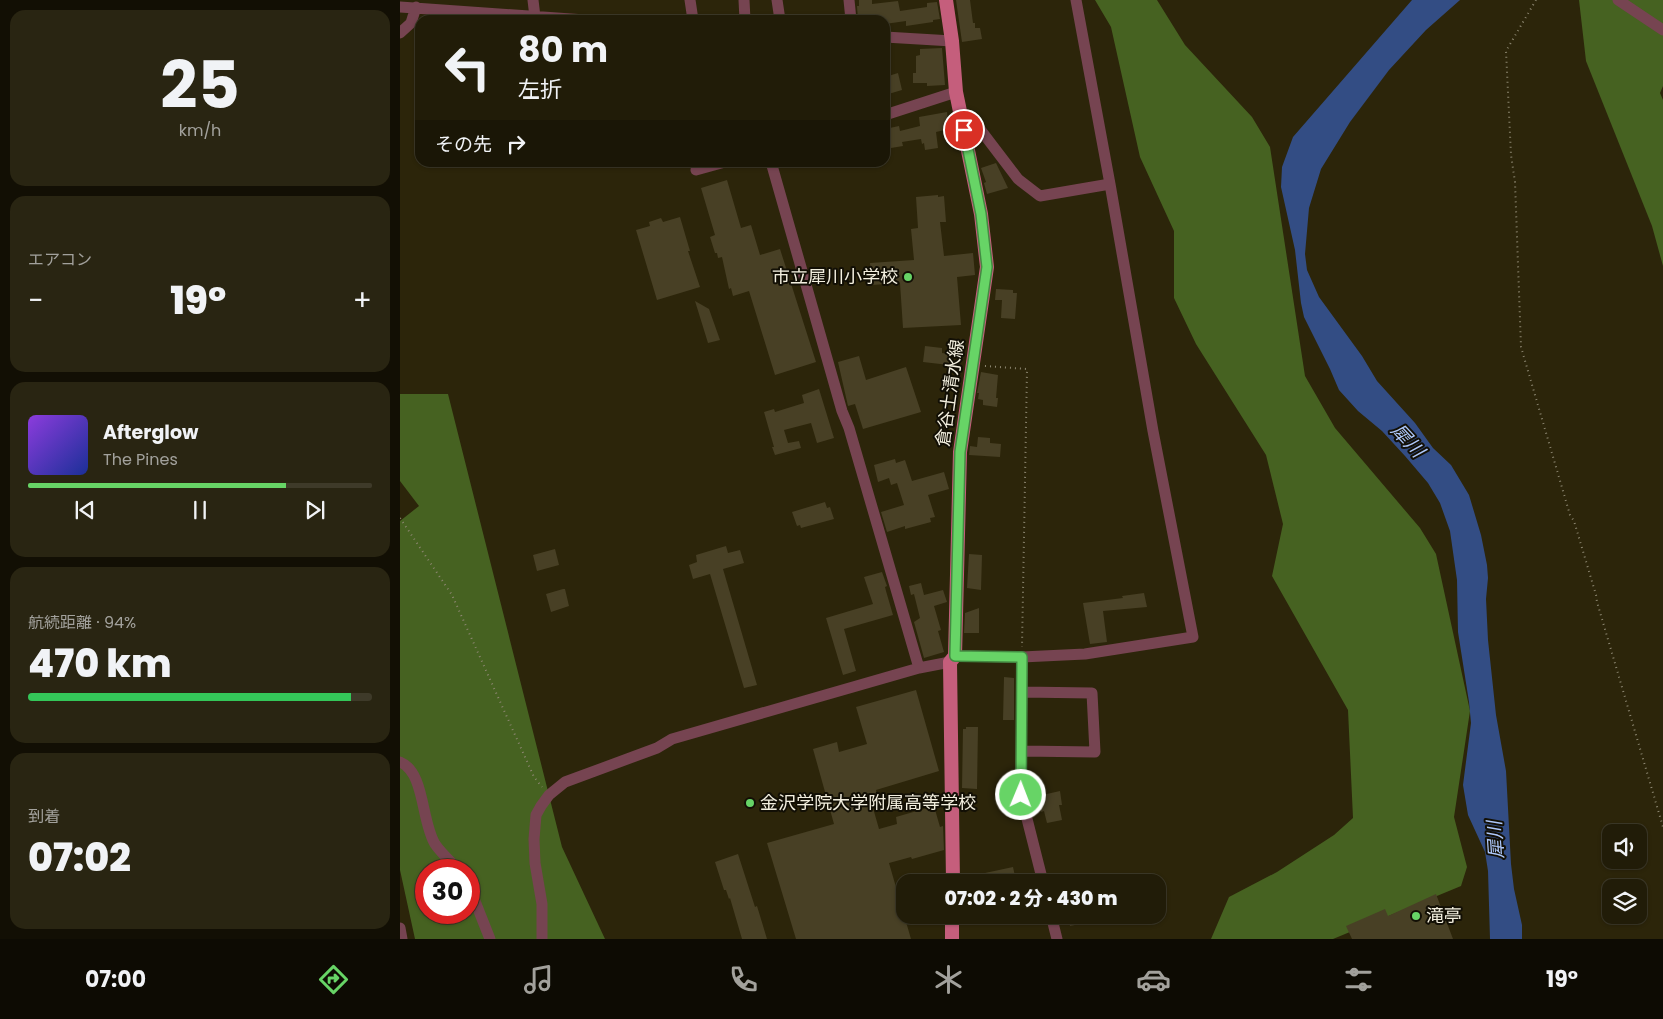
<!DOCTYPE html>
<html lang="ja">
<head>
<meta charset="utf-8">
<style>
	body { margin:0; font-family:Poppins,"Noto Sans JP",sans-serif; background:#292512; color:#f1f3f6; height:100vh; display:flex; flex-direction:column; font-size:19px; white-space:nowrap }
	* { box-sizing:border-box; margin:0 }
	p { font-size:16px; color:#a2a19c }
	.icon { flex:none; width:28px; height:28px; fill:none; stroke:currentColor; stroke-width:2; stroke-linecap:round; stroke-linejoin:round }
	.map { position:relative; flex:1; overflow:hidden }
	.side { display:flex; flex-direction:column; gap:10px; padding:10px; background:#120f04; width:400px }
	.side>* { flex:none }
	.top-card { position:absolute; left:15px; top:15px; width:475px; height:152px; border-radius:15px; box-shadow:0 1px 4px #0004,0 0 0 1px #3e3a29; background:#211c08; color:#f1f3f6; overflow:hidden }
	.buttons { position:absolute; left:1202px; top:824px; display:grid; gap:10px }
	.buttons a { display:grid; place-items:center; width:45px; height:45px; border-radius:10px; background:#211c08; box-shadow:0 1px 4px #0004,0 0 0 1px #3e3a29; font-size:25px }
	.speed { position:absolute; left:15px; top:859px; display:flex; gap:10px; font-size:25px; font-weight:700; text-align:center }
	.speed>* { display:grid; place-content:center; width:65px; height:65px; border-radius:50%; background:#211c08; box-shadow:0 1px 4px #0004,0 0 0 1px #3e3a29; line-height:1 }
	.speed .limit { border:8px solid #d22; background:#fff; color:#111 }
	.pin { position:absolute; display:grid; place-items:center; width:42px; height:42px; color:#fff; margin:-21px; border:2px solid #fff; border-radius:50%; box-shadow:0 1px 5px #0007 }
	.me { position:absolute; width:55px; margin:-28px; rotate:1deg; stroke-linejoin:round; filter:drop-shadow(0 0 4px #0008) }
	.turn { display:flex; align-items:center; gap:18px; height:105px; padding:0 20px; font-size:22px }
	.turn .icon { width:65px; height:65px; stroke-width:2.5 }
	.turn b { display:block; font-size:35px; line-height:42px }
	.then { display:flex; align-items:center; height:48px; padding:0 20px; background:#0003; gap:10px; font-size:19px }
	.big { font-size:38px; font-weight:800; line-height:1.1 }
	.side .widget { flex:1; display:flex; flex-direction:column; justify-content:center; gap:8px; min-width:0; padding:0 18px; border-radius:15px; background:#292512 }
	.side .dial { align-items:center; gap:0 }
	.dial b { font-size:65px; line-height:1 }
	.song { display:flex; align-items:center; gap:15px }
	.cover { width:60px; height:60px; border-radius:8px; background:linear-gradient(135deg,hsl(270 70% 55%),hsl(230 70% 35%)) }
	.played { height:5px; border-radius:2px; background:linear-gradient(90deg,#67d466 75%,#3e3a29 75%) }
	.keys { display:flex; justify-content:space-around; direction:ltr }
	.heat { display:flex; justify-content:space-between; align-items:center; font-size:28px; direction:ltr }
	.charge { height:8px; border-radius:4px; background:linear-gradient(90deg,#34c759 94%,#3e3a29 0) }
	.trip { position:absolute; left:496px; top:874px; width:270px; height:50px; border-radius:15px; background:#211c08; box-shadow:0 1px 4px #0004,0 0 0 1px #3e3a29; font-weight:800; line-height:50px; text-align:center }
	.tabs { display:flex; height:80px; justify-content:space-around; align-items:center; background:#0d0b03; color:#a2a19c }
	.tabs .icon { width:35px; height:35px }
	.tabs .active { color:#67d466 }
	.tabs b { font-size:22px; color:#f1f3f6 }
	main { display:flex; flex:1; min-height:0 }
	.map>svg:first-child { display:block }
</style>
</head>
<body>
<main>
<section class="side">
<div class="widget dial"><b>25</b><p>km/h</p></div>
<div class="widget"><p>エアコン</p>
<div class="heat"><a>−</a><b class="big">19°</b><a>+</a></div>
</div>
<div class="widget">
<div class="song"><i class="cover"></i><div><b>Afterglow</b><p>The Pines</p></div></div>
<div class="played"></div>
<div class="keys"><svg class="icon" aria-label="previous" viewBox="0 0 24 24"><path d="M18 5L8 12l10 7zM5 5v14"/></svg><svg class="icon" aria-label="pause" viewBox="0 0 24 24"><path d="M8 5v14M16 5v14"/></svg><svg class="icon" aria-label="next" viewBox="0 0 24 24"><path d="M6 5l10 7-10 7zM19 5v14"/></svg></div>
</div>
<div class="widget"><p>航続距離 · 94%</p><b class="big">470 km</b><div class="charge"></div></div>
<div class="widget"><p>到着</p><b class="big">07:02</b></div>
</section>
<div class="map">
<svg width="1263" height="939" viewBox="0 0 1263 939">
	<rect width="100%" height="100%" fill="#2c250a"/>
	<!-- forest -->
	<path fill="#466221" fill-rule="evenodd" d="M 695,0 L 757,0 L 785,45 L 852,117 L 870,147 L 905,376 L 935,428 L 1020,528 L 1036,554 L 1070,711 L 1054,817 L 1067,867 L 1061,886 L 933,939 L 811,939 L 829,897 L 877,872 L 934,835 L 953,818 L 948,710 L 872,576 L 883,524 L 866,455 L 796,344 L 774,298 L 774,231 L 740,157 L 711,27 Z
		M 1179,0 L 1263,0 L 1263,86 L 1260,93 L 1263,100 L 1263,266 L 1252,226 L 1186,61 Z
		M 0,394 L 48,394 L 162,847 L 205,939 L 15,939 L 0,870 L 0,521 L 19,506 L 0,481 ZM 26,870 L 69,870 L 69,912 L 26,912 Z"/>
	<!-- water -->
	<path fill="#334d84" d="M 1012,0 L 1060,0 L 1026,30 L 989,70 L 950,122 L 921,169 L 909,208 L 905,254 L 907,270 L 919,297 L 962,356 L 977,381 L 1015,423 L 1033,448 L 1051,465 L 1069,495 L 1081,535 L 1087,565 L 1088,578 L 1086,599 L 1088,640 L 1096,715 L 1106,771 L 1111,864 L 1114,889 L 1122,925 L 1122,939 L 1090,939 L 1088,871 L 1085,852 L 1068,815 L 1063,785 L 1071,723 L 1069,702 L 1058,632 L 1057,580 L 1050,531 L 1040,503 L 1028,483 L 1005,456 L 982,431 L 958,411 L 939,390 L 930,369 L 904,317 L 901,303 L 895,250 L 881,187 L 882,167 L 893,137 Z"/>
	<!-- building -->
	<path fill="#484025" d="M 459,0 L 472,0 L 472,4 L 498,1 L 500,11 L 527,7 L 527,3 L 537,2 L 540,19 L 533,20 L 533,22 L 506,26 L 506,21 L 485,24 L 485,20 L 458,20 L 457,6 L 459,6 Z
		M 556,0 L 570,0 L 573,23 L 575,23 L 575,28 L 580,28 L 582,39 L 562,42 Z
		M 542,48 L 545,85 L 527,86 L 527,83 L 513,83 L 513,73 L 516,73 L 516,56 L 520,55 L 520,49 Z
		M 498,73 L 502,90 L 485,95 L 485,77 Z
		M 547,112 L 549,129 L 536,132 L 538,148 L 525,150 L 524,143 L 522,144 L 521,139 L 502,142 L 503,146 L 485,149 L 485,129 L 499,126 L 500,131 L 520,126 L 519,117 Z
		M 596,163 L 608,188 L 587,194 L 584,183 L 586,182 L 581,168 Z
		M 327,180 L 341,228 L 351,225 L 360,255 L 380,249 L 416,362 L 375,375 L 349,291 L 333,296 L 331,288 L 329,289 L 322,257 L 318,258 L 317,253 L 315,253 L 310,237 L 315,235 L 301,188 Z
		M 538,195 L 538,197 L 544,196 L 546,222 L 540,222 L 544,256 L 573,253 L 575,275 L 557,277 L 561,325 L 503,328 L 500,283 L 472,285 L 470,263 L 514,260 L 511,229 L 518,228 L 516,197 Z
		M 280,217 L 290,251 L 288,251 L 300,287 L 257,300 L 236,230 L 250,226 L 249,222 L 261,218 L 263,222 Z
		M 596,289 L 613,290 L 613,293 L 617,293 L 615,319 L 601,318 L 602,300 L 595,300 Z
		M 295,301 L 309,309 L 320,340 L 308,343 Z
		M 525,346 L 542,348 L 542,353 L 550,354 L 549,365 L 523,362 Z
		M 459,356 L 466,380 L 506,367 L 521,412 L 463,429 L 455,404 L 448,406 L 438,362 Z
		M 581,372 L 598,375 L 596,398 L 598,398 L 597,407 L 583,405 L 583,400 L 578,399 L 579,393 L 577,393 Z
		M 419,389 L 434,438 L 417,443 L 411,423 L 384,430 L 388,443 L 399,441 L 401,448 L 375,455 L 372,447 L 374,447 L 364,412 L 374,409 L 375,412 L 404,403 L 402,395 Z
		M 578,437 L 590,438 L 590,443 L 601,444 L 600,457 L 569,455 L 570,446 L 577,447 Z
		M 495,459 L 496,463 L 505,460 L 512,481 L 544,472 L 549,489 L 528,495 L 535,517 L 530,518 L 531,522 L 505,529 L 505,526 L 487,532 L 481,512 L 504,505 L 497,483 L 491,485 L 489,478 L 478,482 L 474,465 Z
		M 425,502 L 427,508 L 430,507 L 434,519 L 401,528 L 400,525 L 397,526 L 392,512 Z
		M 326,546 L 328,553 L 340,550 L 344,563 L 323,569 L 357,685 L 344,688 L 310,574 L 293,579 L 289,565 L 297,562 L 296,555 Z
		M 155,549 L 159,565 L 137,571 L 133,555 Z
		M 569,554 L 582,555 L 581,590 L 567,588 Z
		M 482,572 L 487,586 L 485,587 L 486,591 L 493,615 L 444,629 L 456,671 L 443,675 L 426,618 L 473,604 L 464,577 Z
		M 521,583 L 524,595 L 543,590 L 547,602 L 534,606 L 541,630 L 538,631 L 544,652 L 524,658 L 514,622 L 520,618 L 514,594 L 511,595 L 509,586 Z
		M 163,589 L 165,589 L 169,606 L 151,612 L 146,594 Z
		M 744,593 L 747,607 L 703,611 L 707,642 L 690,644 L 683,603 L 723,598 L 722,596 Z
		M 579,608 L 579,633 L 564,633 L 565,613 Z
		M 604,677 L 614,678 L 614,720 L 603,720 Z
		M 516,690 L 539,771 L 476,790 L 480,806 L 473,808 L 479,829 L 497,824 L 496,817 L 534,806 L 540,827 L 543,826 L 544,850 L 512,859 L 511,857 L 489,863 L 511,939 L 396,939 L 367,843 L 434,824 L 413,749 L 437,742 L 439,752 L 467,744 L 456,707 Z
		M 566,727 L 578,727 L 577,789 L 562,788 L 563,729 L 566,729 Z
		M 660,791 L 662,805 L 659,805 L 662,820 L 647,823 L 644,811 L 641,812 L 638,796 Z
		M 338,854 L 355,907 L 357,906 L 367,939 L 342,939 L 330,898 L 329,899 L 326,890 L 324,890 L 315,862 Z
		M 613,867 L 616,881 L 587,882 L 585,873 Z
		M 1036,894 L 1053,939 L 952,939 L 946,926 L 985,909 L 988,916 Z
		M 668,915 L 704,915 L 704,919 L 670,926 Z"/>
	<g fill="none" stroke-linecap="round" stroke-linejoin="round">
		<!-- path -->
		<path stroke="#8c8670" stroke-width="2" stroke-dasharray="1 4" stroke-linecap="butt" d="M 1136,0 L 1106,51 L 1111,155 L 1115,182 L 1121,347 L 1170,515 L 1174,521 L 1196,595 L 1197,602 L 1263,827
			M 585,366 L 627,369 L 622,647
			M 0,518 L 52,595 L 134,777 L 142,787"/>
		<!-- minor -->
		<path stroke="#764451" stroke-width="11" d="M 133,0 L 135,17
			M 290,0 L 293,20
			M 344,0 L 345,20
			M 377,0 L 380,20
			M 449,0 L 451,20
			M 676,0 L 710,184
			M 1218,0 L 1263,30
			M 0,7 L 185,20
			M 0,33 L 11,23 L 16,7
			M 485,37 L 552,41
			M 485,115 L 556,92
			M 371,162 L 442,411 L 449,428 L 519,668
			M 296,170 L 325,162
			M 555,656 L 622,657 L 685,654 L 793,637 L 753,431 L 710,184 L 640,196 L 618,179 L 570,116 L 560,113
			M 622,657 L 621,795 L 643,882
			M 622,751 L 695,752 L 692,693 L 622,692
			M 0,762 C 25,772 21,821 35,844 C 41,853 51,862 59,870
			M 69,886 L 90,939
			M 651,915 L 657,939
			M 0,928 L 2,939
			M 142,939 L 142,904 L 135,863 L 134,839 L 136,815 L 141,806 L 149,795 L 165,782 L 257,748 L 272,739 L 519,668 L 550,662"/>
		<!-- major -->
		<path stroke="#c55e7c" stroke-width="14" d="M 546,0 L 552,41 L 556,92 L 581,214 L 587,267 L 560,452 L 555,656 L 550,662 L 553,882
			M 552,939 L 552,915"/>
	</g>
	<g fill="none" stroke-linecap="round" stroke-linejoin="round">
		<!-- route casing -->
		<g stroke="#438a42" stroke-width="12">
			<path id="route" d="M 564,130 L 581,214 L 587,267 L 560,452 L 555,656 L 622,657 L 621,795"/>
		</g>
		<!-- route -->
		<use href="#route" stroke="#67d466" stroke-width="9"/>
	</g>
	<!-- markers -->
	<g fill="#67d466" stroke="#120f05" stroke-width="2">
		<circle cx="508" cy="277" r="5"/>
		<circle cx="350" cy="803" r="5"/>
		<circle cx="1016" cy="916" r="5"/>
	</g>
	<g text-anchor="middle" stroke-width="4" stroke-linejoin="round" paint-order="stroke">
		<!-- poi labels -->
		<g font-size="18" fill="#f3efdf" stroke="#120f05" text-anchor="start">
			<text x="498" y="283" text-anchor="end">市立犀川小学校</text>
			<text x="360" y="809">金沢学院大学附属高等学校</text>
			<text x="1026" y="922">滝亭</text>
		</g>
		<!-- street labels -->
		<g font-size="18" fill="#f3efdf" stroke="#120f05">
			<text transform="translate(550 393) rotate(-82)" y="6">倉谷土清水線</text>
		</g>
		<!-- water labels -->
		<g font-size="19" font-style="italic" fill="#aec8fa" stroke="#120f05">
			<text transform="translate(1008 440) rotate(47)" y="7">犀川</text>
			<text transform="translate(1095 840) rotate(-94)" y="7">犀川</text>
		</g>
	</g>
</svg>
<div class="buttons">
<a><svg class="icon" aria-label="sound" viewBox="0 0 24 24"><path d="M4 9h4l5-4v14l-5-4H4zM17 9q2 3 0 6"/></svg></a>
<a><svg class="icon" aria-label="layers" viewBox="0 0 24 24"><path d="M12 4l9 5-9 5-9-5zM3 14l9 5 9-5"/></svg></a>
</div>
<div class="speed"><div class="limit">30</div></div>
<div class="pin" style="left:564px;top:130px;background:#d93025"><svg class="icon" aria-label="arrive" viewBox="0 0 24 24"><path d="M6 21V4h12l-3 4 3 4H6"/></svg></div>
<svg class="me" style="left:621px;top:795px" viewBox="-20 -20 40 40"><circle r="17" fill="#67d466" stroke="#fff" stroke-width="3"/><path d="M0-11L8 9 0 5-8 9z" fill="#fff"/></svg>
<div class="trip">07:02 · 2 分 · 430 m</div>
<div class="top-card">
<div class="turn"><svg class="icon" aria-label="left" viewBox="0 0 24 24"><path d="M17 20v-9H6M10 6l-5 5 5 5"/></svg><div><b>80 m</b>左折</div></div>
<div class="then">その先<svg class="icon" aria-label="right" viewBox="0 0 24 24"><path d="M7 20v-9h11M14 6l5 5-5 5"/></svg></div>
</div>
</div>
</main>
<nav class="tabs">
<b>07:00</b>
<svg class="icon active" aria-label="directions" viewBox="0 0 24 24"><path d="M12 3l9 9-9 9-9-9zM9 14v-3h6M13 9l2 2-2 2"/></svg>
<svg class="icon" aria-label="music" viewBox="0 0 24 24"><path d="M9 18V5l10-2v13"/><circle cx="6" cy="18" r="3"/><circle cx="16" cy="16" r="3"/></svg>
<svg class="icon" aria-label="phone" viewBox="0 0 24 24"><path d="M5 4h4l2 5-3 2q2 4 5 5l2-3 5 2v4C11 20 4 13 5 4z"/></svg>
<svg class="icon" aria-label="climate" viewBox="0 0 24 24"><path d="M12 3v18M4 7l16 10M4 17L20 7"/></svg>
<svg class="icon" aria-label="car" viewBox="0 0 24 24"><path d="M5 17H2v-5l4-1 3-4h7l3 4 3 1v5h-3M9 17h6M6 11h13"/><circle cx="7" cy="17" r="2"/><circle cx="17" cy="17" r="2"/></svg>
<svg class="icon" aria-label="filters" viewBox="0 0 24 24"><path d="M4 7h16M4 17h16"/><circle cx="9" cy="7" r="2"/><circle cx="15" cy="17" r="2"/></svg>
<b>19°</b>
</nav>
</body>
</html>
